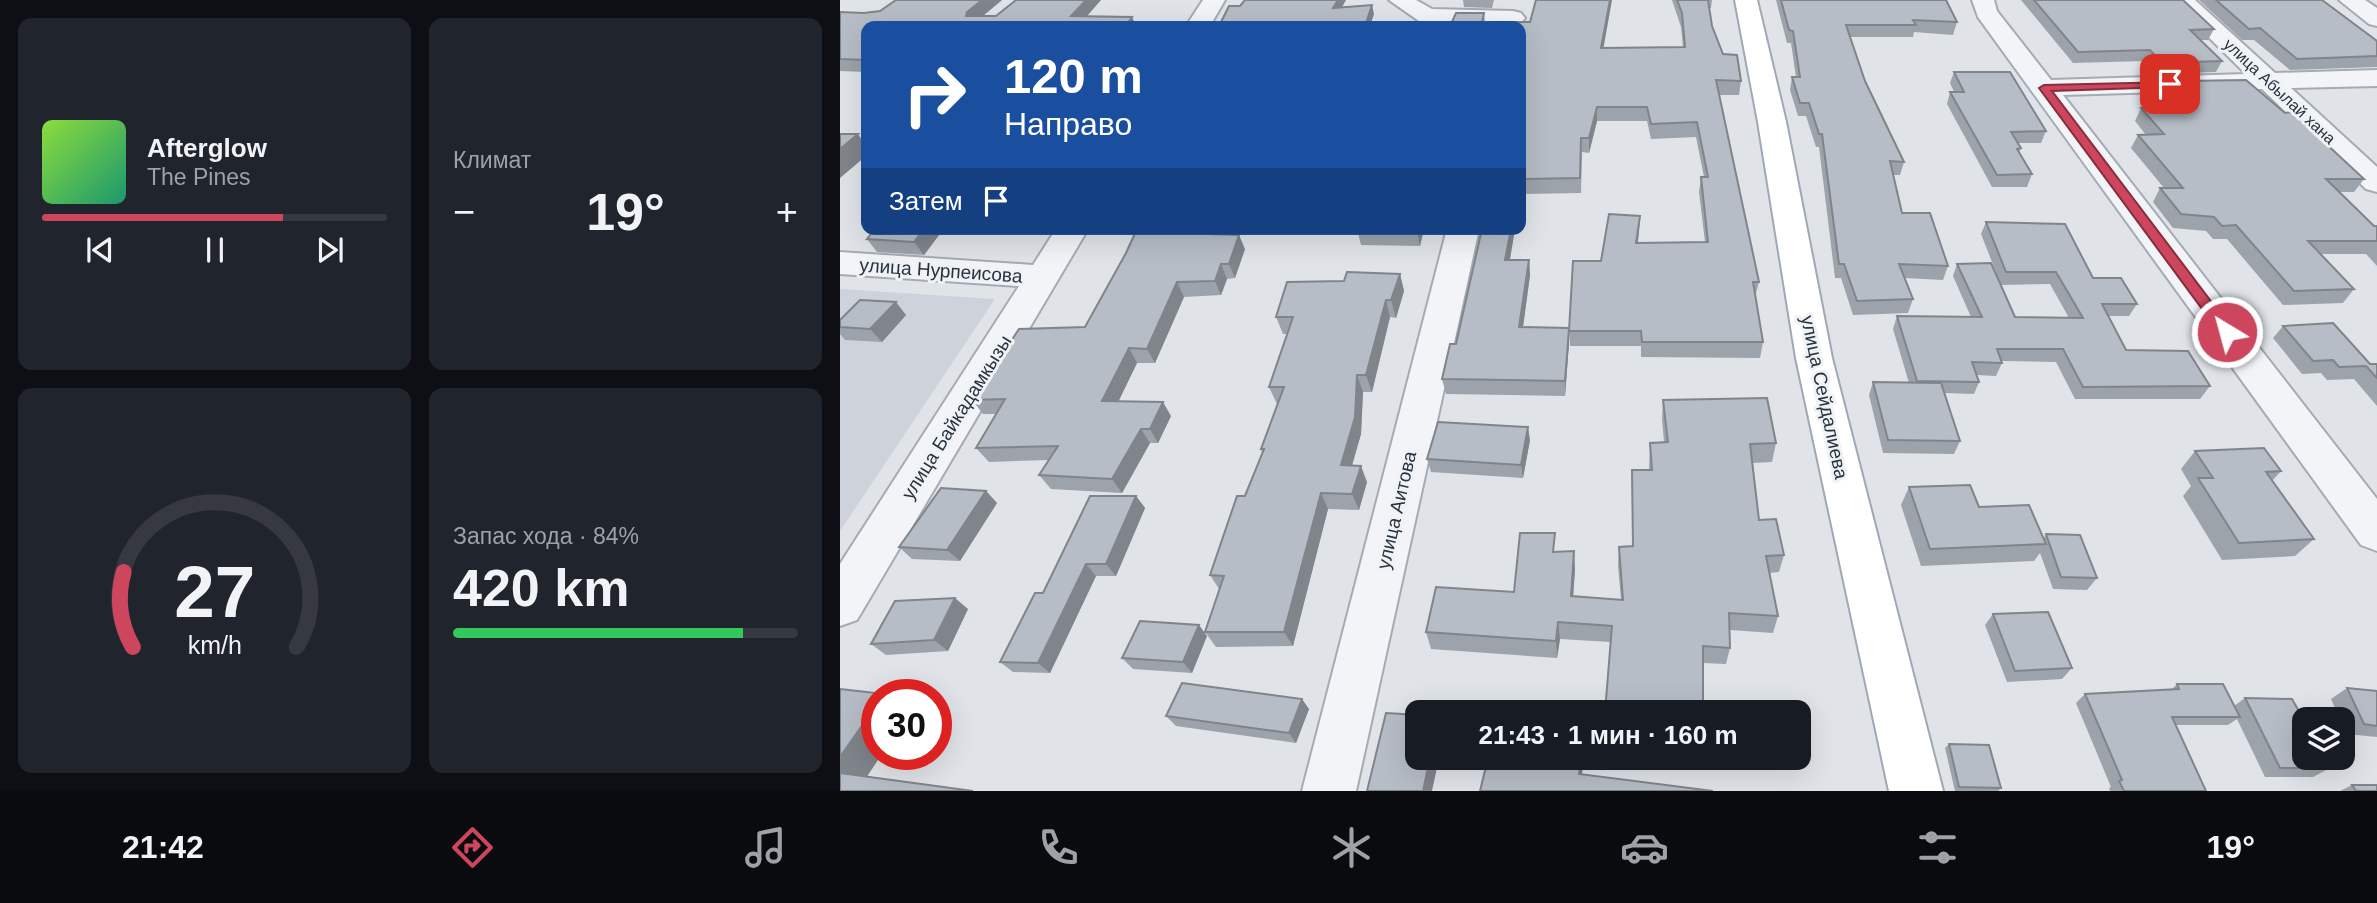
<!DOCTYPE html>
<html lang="ru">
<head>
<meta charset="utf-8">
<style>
	body { margin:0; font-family:Helvetica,sans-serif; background:#20242c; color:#f1f3f6; height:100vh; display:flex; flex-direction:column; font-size:26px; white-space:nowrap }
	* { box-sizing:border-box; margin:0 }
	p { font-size:23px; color:#9ea1a6 }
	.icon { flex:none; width:38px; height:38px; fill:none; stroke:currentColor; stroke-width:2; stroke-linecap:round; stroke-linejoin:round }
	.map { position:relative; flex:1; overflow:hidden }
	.details { display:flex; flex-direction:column; gap:18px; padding:18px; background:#0d0f14; width:840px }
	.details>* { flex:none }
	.guide { position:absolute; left:21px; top:21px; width:665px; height:214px; border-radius:14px; box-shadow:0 7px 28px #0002; background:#1a4fa0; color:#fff; overflow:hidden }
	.fabs { position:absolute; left:1452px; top:707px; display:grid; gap:14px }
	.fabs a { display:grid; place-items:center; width:63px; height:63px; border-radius:14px; background:#171b24; box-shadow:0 7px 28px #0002; font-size:35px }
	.speed { position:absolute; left:21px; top:679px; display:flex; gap:14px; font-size:35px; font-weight:700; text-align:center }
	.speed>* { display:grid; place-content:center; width:91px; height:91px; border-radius:50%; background:#171b24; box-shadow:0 7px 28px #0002; line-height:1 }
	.speed .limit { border:10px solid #d22; background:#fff; color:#111 }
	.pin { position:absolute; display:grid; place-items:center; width:60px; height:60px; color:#fff; margin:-30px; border-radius:14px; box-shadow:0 4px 10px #0006 }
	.me { position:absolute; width:77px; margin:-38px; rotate:323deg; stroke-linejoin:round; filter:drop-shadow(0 0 5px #0008) }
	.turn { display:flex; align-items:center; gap:24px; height:147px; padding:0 28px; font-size:32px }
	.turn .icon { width:91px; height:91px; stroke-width:2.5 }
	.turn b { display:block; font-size:49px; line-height:60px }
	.then { display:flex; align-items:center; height:66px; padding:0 28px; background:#0003; gap:14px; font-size:26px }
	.big { font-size:52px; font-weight:800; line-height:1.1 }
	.details .tile { flex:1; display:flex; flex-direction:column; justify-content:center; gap:10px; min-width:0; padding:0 24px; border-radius:14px; background:#20242c }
	.details .dial { align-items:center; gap:0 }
	.dial svg { height:182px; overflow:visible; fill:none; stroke:#363941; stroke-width:7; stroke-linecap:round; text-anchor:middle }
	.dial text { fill:#f1f3f6; stroke:none }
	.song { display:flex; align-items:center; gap:21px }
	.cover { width:84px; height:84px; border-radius:10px; background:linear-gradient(135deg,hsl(90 70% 55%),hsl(160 70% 35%)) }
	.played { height:7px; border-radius:4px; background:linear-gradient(90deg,#cd465e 70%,#363941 70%) }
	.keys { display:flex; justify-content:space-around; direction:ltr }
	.heat { display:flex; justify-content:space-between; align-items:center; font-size:38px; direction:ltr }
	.charge { height:10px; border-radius:5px; background:linear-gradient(90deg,#34c759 84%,#363941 0) }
	.details .tiles { flex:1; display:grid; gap:18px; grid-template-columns:repeat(2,1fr) }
	.trip { position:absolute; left:565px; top:700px; width:406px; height:70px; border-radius:14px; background:#171b24; box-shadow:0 7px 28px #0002; font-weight:800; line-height:70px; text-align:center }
	.menu { display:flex; height:112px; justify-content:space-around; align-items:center; background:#090b0e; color:#9ea1a6 }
	.menu .icon { width:49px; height:49px }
	.menu .current { color:#cd465e }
	.menu b { font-size:32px; color:#f1f3f6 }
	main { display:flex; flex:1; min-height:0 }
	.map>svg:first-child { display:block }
</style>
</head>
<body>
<main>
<section class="details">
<div class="tiles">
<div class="tile">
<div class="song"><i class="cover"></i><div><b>Afterglow</b><p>The Pines</p></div></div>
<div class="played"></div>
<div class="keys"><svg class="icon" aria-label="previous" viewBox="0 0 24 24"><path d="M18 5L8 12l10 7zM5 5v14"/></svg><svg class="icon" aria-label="pause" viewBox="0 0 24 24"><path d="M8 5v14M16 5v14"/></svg><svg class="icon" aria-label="next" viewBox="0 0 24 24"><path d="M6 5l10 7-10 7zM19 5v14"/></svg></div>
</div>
<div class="tile"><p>Климат</p>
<div class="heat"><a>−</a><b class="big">19°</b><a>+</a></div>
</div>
<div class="tile dial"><svg viewBox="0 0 100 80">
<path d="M14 69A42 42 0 1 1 86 69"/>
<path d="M14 69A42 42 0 0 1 10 36" stroke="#cd465e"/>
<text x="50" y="56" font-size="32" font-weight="700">27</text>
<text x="50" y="72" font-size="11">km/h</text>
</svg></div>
<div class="tile"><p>Запас хода · 84%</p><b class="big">420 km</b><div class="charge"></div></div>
</div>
</section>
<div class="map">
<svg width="1537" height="791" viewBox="0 0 1537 791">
	<rect width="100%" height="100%" fill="#e0e4e9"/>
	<!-- built -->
	<path fill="#ced3db" d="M 0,289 L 155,299 L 0,531 Z"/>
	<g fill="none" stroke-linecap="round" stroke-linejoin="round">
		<!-- minor casing -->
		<g stroke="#a5abb3" stroke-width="4">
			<path id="minor" d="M 363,0 L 385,0 L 370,26 L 346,26 Z
				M 549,0 L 576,0 L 592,9 L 673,11 L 681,13 L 685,18 L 681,23 L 673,25 L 587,23 L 579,21 Z
				M 1132,0 L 1154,0 L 1157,11 L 1211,80 L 1406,74 L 1331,0 L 1355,0 L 1435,73 L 1537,70 L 1537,86 L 1451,88 L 1537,167 L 1537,192 L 1526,189 L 1422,89 L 1223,95 L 1537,499 L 1537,551 L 1521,545 L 1138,17 Z
				M 1499,0 L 1525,0 L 1537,8 L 1537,26 L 1529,24 Z
				M 216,229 L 248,229 L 17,620 L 0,626 L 0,564 L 179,286 L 0,274 L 0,252 L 193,265 Z
				M 607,229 L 639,229 L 516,791 L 462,791 Z"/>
		</g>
		<!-- major casing -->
		<g stroke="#9fa8b4" stroke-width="4">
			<path id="major" d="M 895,0 L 917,0 L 946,122 L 992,358 L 1103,791 L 1049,791 L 956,358 L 918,122 Z"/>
		</g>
		<!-- minor -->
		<use href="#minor" fill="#f3f4f7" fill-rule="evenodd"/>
		<!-- major -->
		<use href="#major" fill="#fff" fill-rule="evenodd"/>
	</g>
	<!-- wall -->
	<path fill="#9da3aa" d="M 56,0 L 162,0 L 143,16 L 156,16 L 261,0 L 247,16 L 292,17 L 296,26 L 26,26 L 26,72 L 0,71 L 0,12 L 24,13 L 40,11 Z
		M 623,0 L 654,0 L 652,8 L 624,7 Z
		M 832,0 L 872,0 L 871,8 L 869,8 L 872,26 L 883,54 L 901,81 L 899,95 L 879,95 L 919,282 L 915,297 L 923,342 L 920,358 L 801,357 L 801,346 L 730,346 L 729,331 L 761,261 L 800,216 L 798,243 L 865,242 L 859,192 L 861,177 L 864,177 L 856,137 L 811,139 L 807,121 L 757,121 L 749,153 L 742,152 L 741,193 L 682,194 L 610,26 L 644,13 L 645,22 L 764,48 L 843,47 L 841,27 Z
		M 936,0 L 1106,0 L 1117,22 L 1113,35 L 1074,32 L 1073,37 L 1010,37 L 1025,81 L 1064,162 L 1060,175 L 1053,175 L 1062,213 L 1108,266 L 1103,280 L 1065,278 L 1073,299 L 1068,313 L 1013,315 L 1001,278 L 995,278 L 979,147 L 976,147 L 966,116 L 958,116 L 950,90 L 952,77 L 956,77 L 951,43 L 947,43 Z
		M 1181,0 L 1343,0 L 1374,29 L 1368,40 L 1361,40 L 1382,61 L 1376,72 L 1318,74 L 1305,61 L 1233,63 Z
		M 1359,0 L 1482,0 L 1537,41 L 1537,67 L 1450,70 L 1414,40 L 1402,40 Z
		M 1114,72 L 1206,131 L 1201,143 L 1178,143 L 1181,148 L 1179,153 L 1192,174 L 1187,187 L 1152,187 L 1107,104 L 1110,92 L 1114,92 L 1110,83 Z
		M 1345,81 L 1445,113 L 1524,179 L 1514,192 L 1499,192 L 1534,226 L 1537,226 L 1537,266 L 1526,254 L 1481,254 L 1514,289 L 1503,303 L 1443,305 L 1387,239 L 1373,239 L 1366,231 L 1333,228 L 1313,202 L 1320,188 L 1324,188 L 1291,148 L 1298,135 L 1306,135 L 1295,121 L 1301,108 L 1332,108 L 1330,106 Z
		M 1146,222 L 1253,278 L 1297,304 L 1289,316 L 1269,316 L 1286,350 L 1370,386 L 1360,399 L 1235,399 L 1216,362 L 1162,361 L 1162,363 L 1156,376 L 1137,375 L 1139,382 L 1134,394 L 1105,393 L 1120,441 L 1114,454 L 1043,453 L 1029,395 L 1033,382 L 1069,383 L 1053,329 L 1057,316 L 1131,317 L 1113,276 L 1117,264 L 1175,317 L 1229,318 L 1210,284 L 1161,285 L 1141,234 Z
		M 35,229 L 185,229 L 183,232 L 99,235 L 84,255 L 37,252 L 27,239 Z
		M 517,229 L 584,229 L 580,246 L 521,245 Z
		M 675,229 L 670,260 L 689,260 L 690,275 L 683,327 L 729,343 L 725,396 L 606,394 L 602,379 L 616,344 Z
		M 347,234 L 405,249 L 395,278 L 387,279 L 381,295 L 344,297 L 315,363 L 297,363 L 278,401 L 331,416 L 318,443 L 310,443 L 282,493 L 211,489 L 199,475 L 208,460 L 149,462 L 136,448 L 157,414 L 143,414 L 132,400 L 245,327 Z
		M 560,274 L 564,291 L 556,318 L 550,317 L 532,392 L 523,392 L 521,434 L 512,466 L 527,482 L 519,510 L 488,509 L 453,646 L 376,647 L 365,632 L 379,589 L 370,575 L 422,453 L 421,449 L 437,404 L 429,387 L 447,334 L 443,334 L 436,317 L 504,281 Z
		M 66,315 L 42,342 L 5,340 L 0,334 L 0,320 Z
		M 1443,326 L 1530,364 L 1537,364 L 1537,406 L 1514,379 L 1487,380 L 1481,373 L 1462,374 L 1433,338 Z
		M 823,400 L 936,443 L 932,462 L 913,463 L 919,520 L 944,555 L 939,572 L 929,573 L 938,616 L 933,633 L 890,630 L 890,648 L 886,664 L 863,663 L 771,642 L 720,639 L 717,658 L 591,649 L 586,632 L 674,592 L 716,552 L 735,569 L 733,596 L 781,600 L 778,565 L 779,547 L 792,546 L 792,470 L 809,470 L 810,443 L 824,442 L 822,419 Z
		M 690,440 L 683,478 L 591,472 L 587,459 Z
		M 1355,451 L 1441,471 L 1432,481 L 1474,539 L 1455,556 L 1382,560 L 1343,496 L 1351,486 L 1341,469 Z
		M 1069,487 L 1139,507 L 1204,538 L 1206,534 L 1257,578 L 1247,590 L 1213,589 L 1200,553 L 1194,561 L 1081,566 L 1061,505 Z
		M 146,491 L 157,503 L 120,561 L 72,559 L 59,547 Z
		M 296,496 L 305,508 L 276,576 L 256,576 L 210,673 L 173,672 L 160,662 L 203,593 Z
		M 128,609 L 108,651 L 46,655 L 31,644 Z
		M 1153,614 L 1232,668 L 1222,679 L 1167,682 L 1145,625 Z
		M 367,636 L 352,673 L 293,669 L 282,658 Z
		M 1337,684 L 1394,706 L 1405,698 L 1490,768 L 1473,777 L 1425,777 L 1397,719 L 1388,725 L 1336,725 L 1366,791 L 1270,791 L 1269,788 L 1271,787 L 1236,703 L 1245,694 L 1331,690 Z
		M 1507,688 L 1537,691 L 1537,737 L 1507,734 L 1503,725 L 1503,719 L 1500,719 L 1491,699 Z
		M 469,709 L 456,743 L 336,726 L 326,716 Z
		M 1109,744 L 1161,788 L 1158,791 L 1115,791 L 1105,748 Z
		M 1512,785 L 1516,791 L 1500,791 Z"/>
	<!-- shaded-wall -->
	<path fill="#80848b" d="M 142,0 L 162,0 L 133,24 L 126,16 L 127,12 Z
		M 246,0 L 261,0 L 238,26 L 231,16 Z
		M 498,0 L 506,0 L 496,18 L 493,8 Z
		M 770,0 L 772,0 L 761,62 L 761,48 Z
		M 532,5 L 534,14 L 530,26 L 525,26 Z
		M 292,17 L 296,26 L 286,26 Z
		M 757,107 L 757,121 L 749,153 L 749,138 Z
		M 18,134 L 26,146 L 26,156 L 0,178 L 0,149 Z
		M 681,179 L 682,194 L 681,201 Z
		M 800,216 L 799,231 L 796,258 L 796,243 Z
		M 84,229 L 95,229 L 99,235 L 84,255 L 74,242 Z
		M 337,229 L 349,229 L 341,248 L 335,233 Z
		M 577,229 L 584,229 L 580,246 L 577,230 Z
		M 671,229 L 675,229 L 667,275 L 665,260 Z
		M 399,235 L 405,249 L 395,278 L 389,264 Z
		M 689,260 L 690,275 L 681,342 L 679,327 Z
		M 381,264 L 387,279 L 381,295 L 375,281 Z
		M 560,274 L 564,291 L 556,318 L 551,300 Z
		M 337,282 L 344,297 L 315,363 L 307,349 Z
		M 546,300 L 550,317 L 532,392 L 526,375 Z
		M 56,302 L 66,315 L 42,342 L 30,329 Z
		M 729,328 L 729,343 L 725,396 L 725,381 Z
		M 289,348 L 297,363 L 272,415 L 262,401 Z
		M 517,375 L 523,392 L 521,434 L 507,482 L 501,465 Z
		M 323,402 L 331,416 L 318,443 L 310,429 Z
		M 688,427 L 690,440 L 683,478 L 681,465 Z
		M 301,429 L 310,443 L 282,493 L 272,479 Z
		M 521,466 L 527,482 L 519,510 L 512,494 Z
		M 146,491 L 157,503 L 120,561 L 107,550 Z
		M 481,493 L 488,509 L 453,646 L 444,632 Z
		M 296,496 L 305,508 L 276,576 L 266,564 Z
		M 734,551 L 735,569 L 732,613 L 731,596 Z
		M 246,564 L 256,576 L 210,673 L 198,663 Z
		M 115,598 L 128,609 L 108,651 L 94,640 Z
		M 718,622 L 720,639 L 717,658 L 716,641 Z
		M 359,625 L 367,636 L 352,673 L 343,662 Z
		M 462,699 L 469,709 L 456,743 L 449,733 Z
		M 37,704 L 37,754 L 42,754 L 20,787 L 0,777 L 0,757 Z
		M 590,758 L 599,758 L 592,791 L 583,791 Z
		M 741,758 L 744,758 L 744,761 L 740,787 L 739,774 Z"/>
	<!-- building -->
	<path fill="#b7bdc6" stroke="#80848b" stroke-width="2" d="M 56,0 L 142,0 L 127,12 L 126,16 L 156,16 L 176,0 L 246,0 L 231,16 L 292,17 L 286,26 L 26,26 L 26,60 L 0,59 L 0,12 L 24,13 L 40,11 Z
		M 405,0 L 498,0 L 493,8 L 532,5 L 525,26 L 368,26 L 370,23 L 381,22 L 389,6 L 400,6 Z
		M 696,0 L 770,0 L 761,48 L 845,47 L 842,13 L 837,0 L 868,0 L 872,26 L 883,54 L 897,55 L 901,81 L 876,80 L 919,282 L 913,282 L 923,342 L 802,342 L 801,331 L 729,331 L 733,261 L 761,261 L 769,214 L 800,216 L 796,243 L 868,242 L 861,177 L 868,177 L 857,122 L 811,124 L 807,107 L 757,107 L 749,138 L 741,138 L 740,178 L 681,179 L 681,26 L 610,26 L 616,13 L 644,13 L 642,22 L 690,22 Z
		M 941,0 L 1106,0 L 1117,22 L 1073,20 L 1076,25 L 1006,25 L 1025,81 L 1064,162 L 1050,161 L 1062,213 L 1090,213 L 1108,266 L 1059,264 L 1073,299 L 1017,301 L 1004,264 L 999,264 L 982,134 L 979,134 L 969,103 L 960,103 L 952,77 L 960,77 L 953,31 L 949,30 Z
		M 1194,0 L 1343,0 L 1374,29 L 1350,30 L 1382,61 L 1323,63 L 1310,50 L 1238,52 Z
		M 1376,0 L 1482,0 L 1537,41 L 1537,56 L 1457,59 L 1420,28 L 1409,29 Z
		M 1114,72 L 1170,72 L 1206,131 L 1171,132 L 1181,148 L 1177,149 L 1192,174 L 1157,175 L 1110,92 L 1124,92 Z
		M 1406,80 L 1445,113 L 1452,112 L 1524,179 L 1486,179 L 1534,226 L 1537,226 L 1537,241 L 1468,241 L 1514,289 L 1454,291 L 1396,225 L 1382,226 L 1374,217 L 1341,214 L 1320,188 L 1343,188 L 1298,135 L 1324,134 L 1301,108 L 1352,107 L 1337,93 L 1356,92 L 1345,81 Z
		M 0,134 L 18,134 L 0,149 Z
		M 1146,222 L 1225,224 L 1253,278 L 1281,278 L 1297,304 L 1262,304 L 1286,350 L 1348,351 L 1370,386 L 1243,387 L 1223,349 L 1157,349 L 1162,363 L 1132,362 L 1139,382 L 1077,381 L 1057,316 L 1142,317 L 1117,264 L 1151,263 L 1175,317 L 1243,318 L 1216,272 L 1166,272 Z
		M 35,229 L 84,229 L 74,242 L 27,239 Z
		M 297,229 L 337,229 L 335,233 L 399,235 L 389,264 L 381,264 L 375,281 L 337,282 L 307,349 L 289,348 L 262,401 L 323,402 L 310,429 L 301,429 L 272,479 L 199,475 L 218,446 L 136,448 L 165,399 L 132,400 L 179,329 L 245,327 L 286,253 Z
		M 517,229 L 577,229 L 577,230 Z
		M 642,229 L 671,229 L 665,260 L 689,260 L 679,327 L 729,328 L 725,381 L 602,379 L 610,344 L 616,344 Z
		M 507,272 L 560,274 L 551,300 L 546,300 L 526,375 L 517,375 L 515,417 L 501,465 L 521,466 L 512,494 L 481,493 L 444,632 L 365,632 L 384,576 L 370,575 L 397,496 L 405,496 L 424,449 L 421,449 L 444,387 L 429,387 L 453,317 L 436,317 L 447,282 L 504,281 Z
		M 20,300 L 56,302 L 30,329 L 0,327 L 0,320 Z
		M 1493,323 L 1530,364 L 1537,364 L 1537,378 L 1526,366 L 1499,367 L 1493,360 L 1473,361 L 1443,326 Z
		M 1033,382 L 1101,383 L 1120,441 L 1048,440 Z
		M 927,398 L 936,443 L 910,444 L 919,520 L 936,519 L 944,555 L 926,556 L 938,616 L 889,613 L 890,648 L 863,646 L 863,712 L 765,712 L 772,626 L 718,622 L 716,641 L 586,632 L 596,587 L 674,592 L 680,533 L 715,533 L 713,552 L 734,551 L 731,596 L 783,600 L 779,547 L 793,546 L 792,470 L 812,470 L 810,443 L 828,442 L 823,400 Z
		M 598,422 L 688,427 L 681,465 L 587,459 Z
		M 1424,448 L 1441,471 L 1426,472 L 1474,539 L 1399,543 L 1358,478 L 1373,478 L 1355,451 Z
		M 1130,485 L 1139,507 L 1189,505 L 1206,544 L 1090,549 L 1069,487 Z
		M 101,488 L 146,491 L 107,550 L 59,547 Z
		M 250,496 L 296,496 L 266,564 L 246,564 L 198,663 L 160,662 L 195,593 L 203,593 Z
		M 1206,534 L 1240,535 L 1257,578 L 1221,577 Z
		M 115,598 L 94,640 L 31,644 L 55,601 Z
		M 1208,612 L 1232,668 L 1175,671 L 1153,614 Z
		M 300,621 L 359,625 L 343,662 L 282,658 Z
		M 342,683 L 462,699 L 449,733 L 326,716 Z
		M 1337,684 L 1383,684 L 1400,717 L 1332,717 L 1366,791 L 1284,791 L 1279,781 L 1282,780 L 1245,694 L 1339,689 Z
		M 1507,688 L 1537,691 L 1537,726 L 1524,724 Z
		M 0,689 L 44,694 L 37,695 L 37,704 L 0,757 Z
		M 1405,698 L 1452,699 L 1465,722 L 1465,758 L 1484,758 L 1490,768 L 1440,768 Z
		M 546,713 L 578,715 L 578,758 L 590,758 L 583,791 L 527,791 Z
		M 1109,744 L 1149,745 L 1161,788 L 1119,787 Z
		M 648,758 L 741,758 L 739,774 L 873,791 L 640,791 Z
		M 0,773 L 133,791 L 0,791 Z
		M 1512,785 L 1537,785 L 1537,791 L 1516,791 Z"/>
	<!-- route -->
	<path fill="#cd465e" stroke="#852e3d" stroke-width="2" d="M 1334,82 L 1335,84 L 1330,87 L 1212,91 L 1392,329 L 1395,332 L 1387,337 L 1382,336 L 1199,88 L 1204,85 Z"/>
	<g text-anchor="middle" stroke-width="6" stroke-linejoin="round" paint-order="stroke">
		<!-- far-street labels -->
		<g font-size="16" fill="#293240" stroke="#f0f3f6">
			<text transform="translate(1440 91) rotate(43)" y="6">улица Абылай хана</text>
		</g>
		<!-- street labels -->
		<g font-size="19" fill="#293240" stroke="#f0f3f6">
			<text transform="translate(101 270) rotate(4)" y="7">улица Нурпеисова</text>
			<text transform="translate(985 397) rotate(78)" y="7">улица Сейдалиева</text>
			<text transform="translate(116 417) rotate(-58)" y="7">улица Байкадамкызы</text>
			<text transform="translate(556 510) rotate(-77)" y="7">улица Аитова</text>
		</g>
	</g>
</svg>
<div class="fabs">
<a><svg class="icon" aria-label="layers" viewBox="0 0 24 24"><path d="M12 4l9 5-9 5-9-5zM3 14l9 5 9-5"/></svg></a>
</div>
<div class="speed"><div class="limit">30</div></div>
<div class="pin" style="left:1330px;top:84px;background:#d93025"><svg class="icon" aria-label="arrive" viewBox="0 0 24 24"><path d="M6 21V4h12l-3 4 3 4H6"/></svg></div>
<svg class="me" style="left:1387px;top:332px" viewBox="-20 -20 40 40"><circle r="17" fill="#cd465e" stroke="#fff" stroke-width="3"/><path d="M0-11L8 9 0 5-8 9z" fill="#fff"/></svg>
<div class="trip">21:43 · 1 мин · 160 m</div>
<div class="guide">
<div class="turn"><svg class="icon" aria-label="right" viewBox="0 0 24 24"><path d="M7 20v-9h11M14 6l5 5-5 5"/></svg><div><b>120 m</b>Направо</div></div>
<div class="then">Затем<svg class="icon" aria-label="arrive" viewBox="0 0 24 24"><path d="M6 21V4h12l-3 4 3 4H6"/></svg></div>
</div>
</div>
</main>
<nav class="menu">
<b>21:42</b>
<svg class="icon current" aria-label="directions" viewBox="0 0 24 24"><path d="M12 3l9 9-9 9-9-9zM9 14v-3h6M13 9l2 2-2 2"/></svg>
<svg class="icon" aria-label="music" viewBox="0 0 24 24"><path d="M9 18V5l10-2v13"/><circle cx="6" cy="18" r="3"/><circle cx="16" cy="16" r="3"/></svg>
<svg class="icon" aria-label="phone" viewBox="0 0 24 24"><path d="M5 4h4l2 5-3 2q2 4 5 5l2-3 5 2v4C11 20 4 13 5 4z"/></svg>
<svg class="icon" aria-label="climate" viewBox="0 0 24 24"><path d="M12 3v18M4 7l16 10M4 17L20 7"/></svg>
<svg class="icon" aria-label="car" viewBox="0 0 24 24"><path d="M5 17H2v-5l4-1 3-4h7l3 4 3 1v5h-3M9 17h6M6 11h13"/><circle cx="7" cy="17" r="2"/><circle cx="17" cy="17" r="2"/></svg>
<svg class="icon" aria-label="filters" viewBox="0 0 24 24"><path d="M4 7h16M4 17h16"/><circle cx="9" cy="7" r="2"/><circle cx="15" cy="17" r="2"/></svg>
<b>19°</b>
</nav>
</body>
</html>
